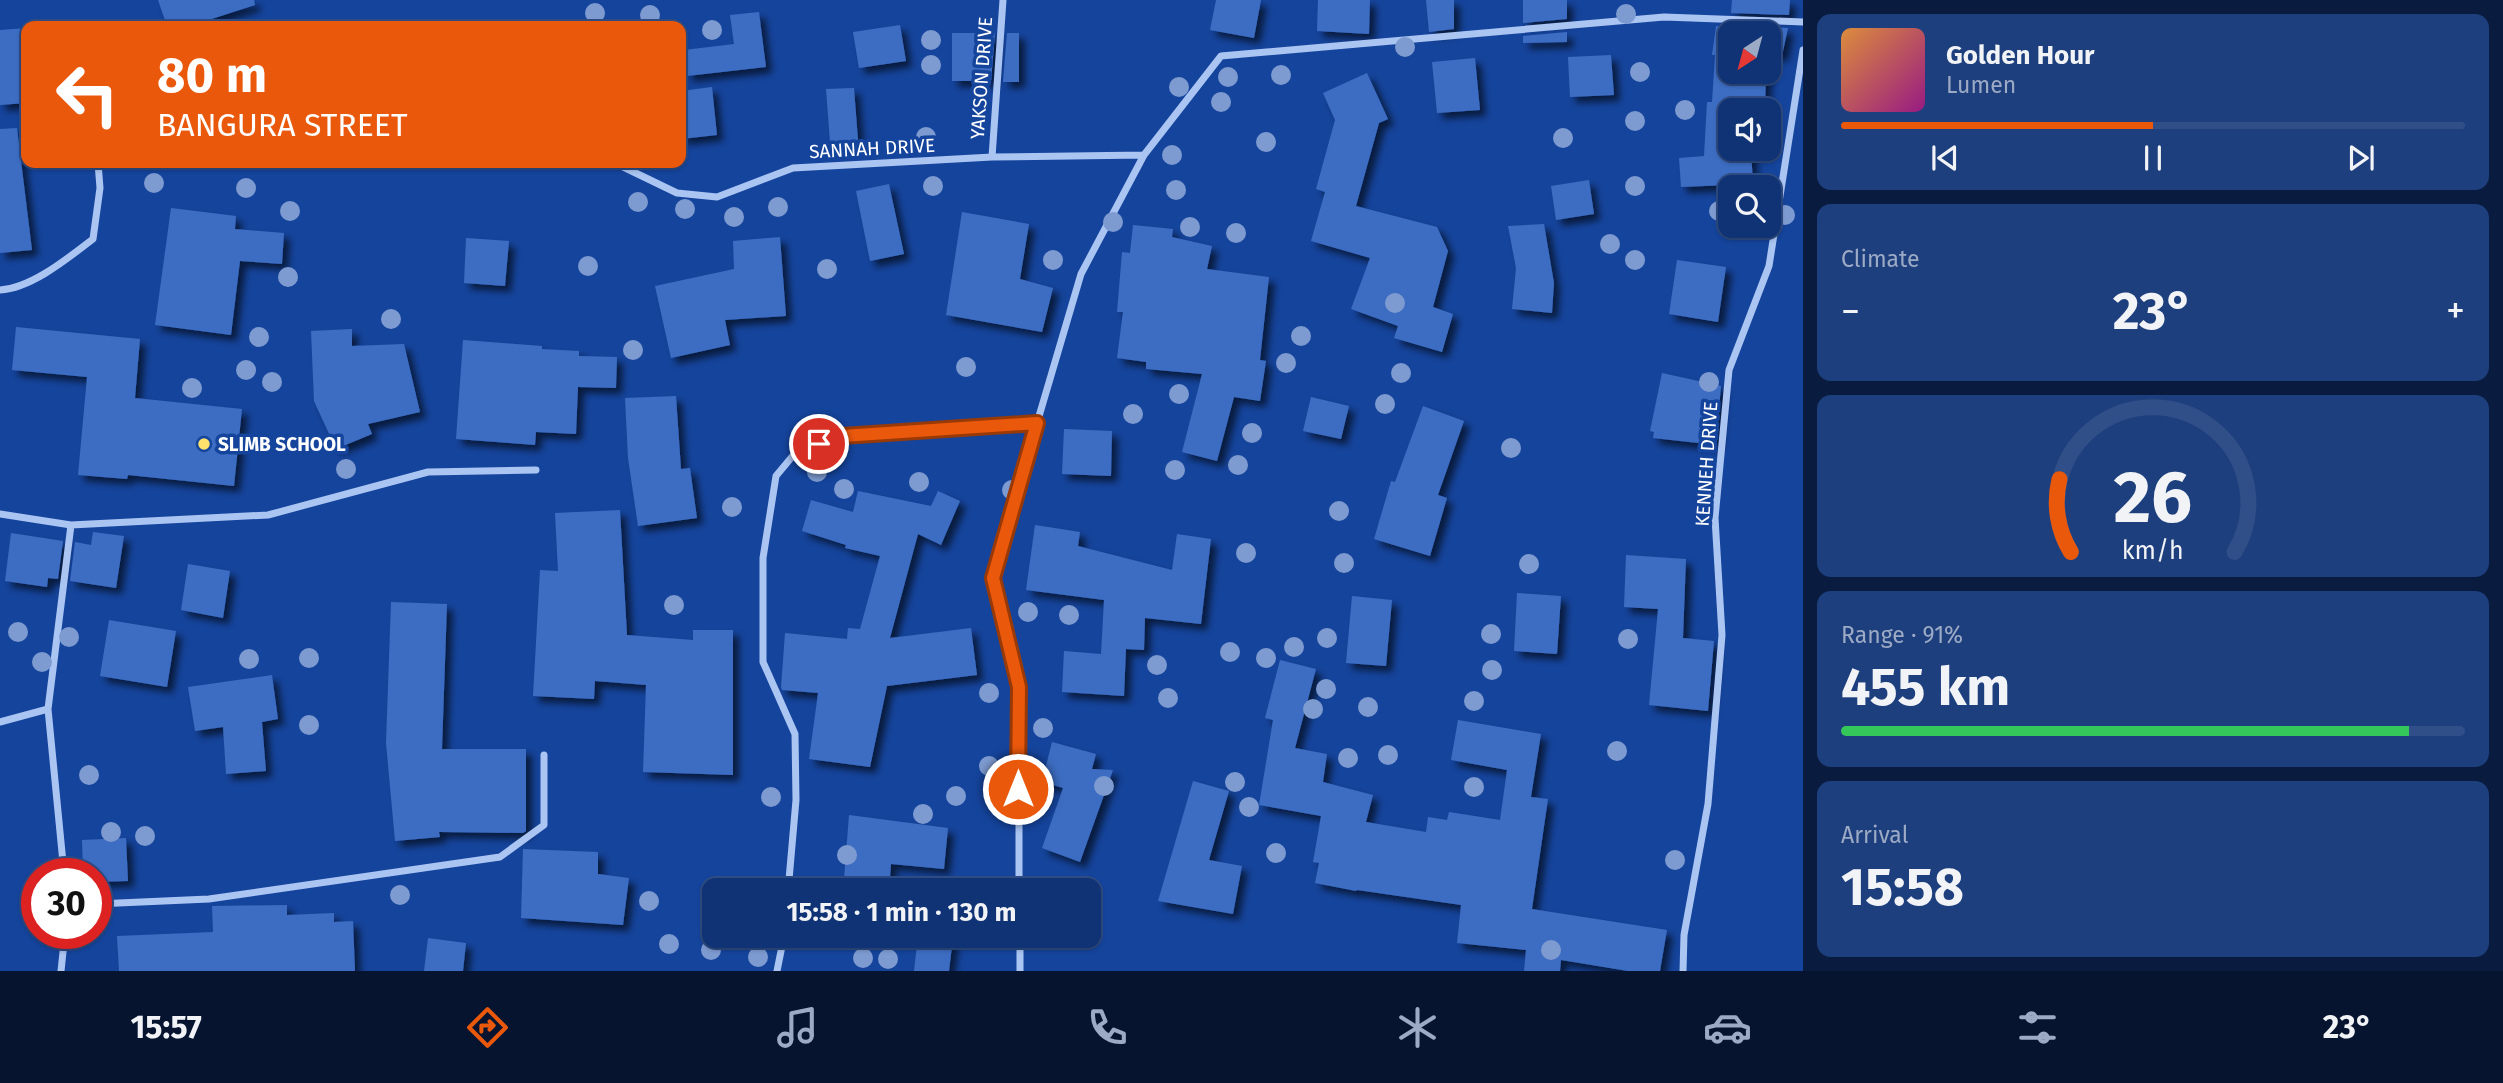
<!DOCTYPE html>
<html lang="en">
<head>
<meta charset="utf-8">
<style>
	body { margin:0; font-family:"Fira Sans",sans-serif; background:#1e3f7d; color:#f1f3f6; height:100vh; display:flex; flex-direction:column; font-size:26px; white-space:nowrap }
	* { box-sizing:border-box; margin:0 }
	p { font-size:23px; color:#9caac5 }
	.icon { flex:none; width:38px; height:38px; fill:none; stroke:currentColor; stroke-width:2; stroke-linecap:round; stroke-linejoin:round }
	.map { position:relative; flex:1; overflow:hidden }
	.drawer { display:flex; flex-direction:column; gap:14px; padding:14px; background:#091c40; width:700px }
	.drawer>* { flex:none }
	.hud { position:absolute; left:21px; top:21px; width:665px; height:147px; border-radius:14px; box-shadow:0 2px 5px #0004,0 0 0 2px #304e87; background:#ea580c; color:#fff; overflow:hidden }
	.needle { width:46px; rotate:216deg }
	.buttons { position:absolute; left:1718px; top:21px; display:grid; gap:14px }
	.buttons a { display:grid; place-items:center; width:63px; height:63px; border-radius:14px; background:#103375; box-shadow:0 2px 5px #0004,0 0 0 2px #304e87; font-size:35px }
	.speed { position:absolute; left:21px; top:858px; display:flex; gap:14px; font-size:35px; font-weight:700; text-align:center }
	.speed>* { display:grid; place-content:center; width:91px; height:91px; border-radius:50%; background:#103375; box-shadow:0 2px 5px #0004,0 0 0 2px #304e87; line-height:1 }
	.speed .limit { border:10px solid #d22; background:#fff; color:#111 }
	.pin { position:absolute; display:grid; place-items:center; width:60px; height:60px; color:#fff; margin:-30px; border:4px solid #fff; border-radius:50%; box-shadow:0 2px 7px #0007 }
	.me { position:absolute; width:77px; margin:-38px; rotate:0deg; stroke-linejoin:round; filter:drop-shadow(0 0 5px #0008) }
	.turn { display:flex; align-items:center; gap:24px; height:147px; padding:0 21px; font-size:32px }
	.turn .icon { width:91px; height:91px; stroke-width:2.5 }
	.turn b { display:block; font-size:49px; line-height:60px }
	.big { font-size:52px; font-weight:700; line-height:1.1 }
	.drawer .widget { flex:1; display:flex; flex-direction:column; justify-content:center; gap:10px; min-width:0; padding:0 24px; border-radius:14px; background:#1e3f7d }
	.drawer .dial { align-items:center; gap:0 }
	.dial svg { height:182px; overflow:visible; fill:none; stroke:#304e87; stroke-width:7; stroke-linecap:round; text-anchor:middle }
	.dial text { fill:#f1f3f6; stroke:none }
	.song { display:flex; align-items:center; gap:21px }
	.cover { width:84px; height:84px; border-radius:10px; background:linear-gradient(135deg,hsl(30 70% 55%),hsl(310 70% 35%)) }
	.played { height:7px; border-radius:4px; background:linear-gradient(90deg,#ea580c 50%,#304e87 50%) }
	.keys { display:flex; justify-content:space-around; direction:ltr }
	.heat { display:flex; justify-content:space-between; align-items:center; font-size:38px; direction:ltr }
	.charge { height:10px; border-radius:5px; background:linear-gradient(90deg,#34c759 91%,#304e87 0) }
	.trip { position:absolute; left:702px; top:878px; width:399px; height:70px; border-radius:14px; background:#103375; box-shadow:0 2px 5px #0004,0 0 0 2px #304e87; font-weight:700; line-height:70px; text-align:center }
	.tabs { display:flex; height:112px; justify-content:space-around; align-items:center; background:#06142f; color:#9caac5 }
	.tabs .icon { width:49px; height:49px }
	.tabs .current { color:#ea580c }
	.tabs b { font-size:32px; color:#f1f3f6 }
	main { display:flex; flex:1; min-height:0 }
	.map>svg:first-child { display:block }
</style>
</head>
<body>
<main>
<div class="map">
<svg width="1803" height="971" viewBox="0 0 1803 971">
	<defs>
		<filter id="shadow"><feDropShadow dx="6" dy="6" stdDeviation="3.5" flood-color="#0009"/></filter>
	</defs>
	<rect width="100%" height="100%" fill="#15449c"/>
	<!-- building -->
	<path fill="#3d6dc2" filter="url(#shadow)" d="M 158,0 L 254,0 L 255,5 L 190,26 L 167,26 Z
		M 1216,0 L 1261,0 L 1254,38 L 1210,30 Z
		M 1318,0 L 1370,0 L 1369,34 L 1317,31 Z
		M 1426,0 L 1454,0 L 1454,29 L 1429,32 Z
		M 1523,0 L 1567,0 L 1567,19 L 1523,23 Z
		M 1732,0 L 1790,0 L 1789,15 L 1731,13 Z
		M 759,12 L 766,67 L 687,76 L 684,50 L 734,44 L 730,15 Z
		M 900,25 L 906,61 L 859,68 L 853,32 Z
		M 1716,26 L 1730,28 L 1730,26 L 1788,28 L 1782,56 L 1769,54 L 1769,33 L 1731,33 L 1731,72 L 1766,72 L 1765,110 L 1731,110 L 1731,149 L 1751,149 L 1753,184 L 1681,187 L 1679,158 L 1704,156 L 1707,102 L 1712,102 L 1715,55 L 1712,55 Z
		M 26,28 L 26,103 L 0,105 L 0,30 Z
		M 1567,32 L 1567,42 L 1523,43 L 1523,36 Z
		M 952,33 L 995,33 L 991,81 L 952,81 Z
		M 1007,33 L 1019,33 L 1019,82 L 1003,82 Z
		M 1611,55 L 1614,95 L 1570,97 L 1568,57 Z
		M 1475,58 L 1480,110 L 1437,113 L 1432,62 Z
		M 1367,73 L 1388,119 L 1379,123 L 1356,206 L 1437,227 L 1448,251 L 1433,307 L 1453,314 L 1442,352 L 1394,338 L 1398,326 L 1351,309 L 1370,258 L 1311,241 L 1325,192 L 1316,189 L 1335,120 L 1323,93 Z
		M 712,87 L 717,135 L 681,139 L 681,91 Z
		M 854,88 L 858,140 L 830,142 L 826,89 Z
		M 17,128 L 32,250 L 0,253 L 0,129 Z
		M 1589,180 L 1594,214 L 1556,220 L 1551,186 Z
		M 889,184 L 904,254 L 870,261 L 856,191 Z
		M 171,208 L 236,216 L 235,229 L 284,233 L 282,264 L 240,261 L 231,335 L 155,325 Z
		M 962,212 L 1029,224 L 1020,279 L 1053,288 L 1042,332 L 946,315 Z
		M 1544,224 L 1554,283 L 1552,313 L 1512,309 L 1516,268 L 1508,226 Z
		M 1133,225 L 1173,229 L 1172,237 L 1212,246 L 1207,269 L 1269,277 L 1260,360 L 1266,361 L 1260,401 L 1234,397 L 1217,461 L 1182,452 L 1202,374 L 1146,369 L 1146,362 L 1117,358 L 1123,312 L 1117,312 L 1122,252 L 1130,253 Z
		M 780,237 L 786,316 L 725,320 L 730,345 L 671,358 L 655,286 L 734,269 L 733,241 Z
		M 466,238 L 509,241 L 505,286 L 464,283 Z
		M 1677,260 L 1726,267 L 1718,322 L 1669,314 Z
		M 16,327 L 140,339 L 135,398 L 242,409 L 234,486 L 128,475 L 127,479 L 78,475 L 87,377 L 12,370 Z
		M 352,329 L 352,346 L 404,344 L 420,412 L 368,424 L 372,434 L 336,449 L 314,401 L 311,331 Z
		M 463,340 L 542,346 L 542,349 L 579,351 L 579,356 L 617,357 L 616,388 L 578,387 L 576,434 L 536,432 L 535,445 L 456,439 Z
		M 1662,373 L 1721,386 L 1716,445 L 1653,438 L 1654,432 L 1650,431 Z
		M 676,396 L 681,469 L 690,468 L 697,518 L 638,526 L 628,458 L 625,398 Z
		M 1311,397 L 1349,406 L 1341,439 L 1303,431 Z
		M 1423,406 L 1464,421 L 1438,495 L 1447,498 L 1430,556 L 1374,539 L 1391,481 L 1395,482 Z
		M 1064,429 L 1112,431 L 1111,476 L 1062,474 Z
		M 858,491 L 931,506 L 938,491 L 960,501 L 941,545 L 918,534 L 890,638 L 971,628 L 977,675 L 887,686 L 870,767 L 809,759 L 818,693 L 782,690 L 781,687 L 785,633 L 847,639 L 848,628 L 860,629 L 880,556 L 845,548 L 846,545 L 802,531 L 811,500 L 853,512 Z
		M 620,510 L 627,635 L 693,640 L 693,630 L 733,630 L 733,775 L 643,772 L 646,685 L 595,681 L 594,699 L 533,696 L 540,570 L 558,571 L 555,513 Z
		M 1035,525 L 1080,532 L 1078,546 L 1172,570 L 1177,534 L 1211,539 L 1201,624 L 1145,618 L 1144,650 L 1126,649 L 1124,696 L 1062,692 L 1064,651 L 1101,654 L 1104,600 L 1026,590 Z
		M 93,532 L 124,536 L 116,588 L 70,581 L 75,542 L 91,545 Z
		M 11,533 L 63,541 L 58,579 L 48,578 L 47,587 L 5,581 Z
		M 1626,555 L 1686,559 L 1683,638 L 1714,641 L 1708,711 L 1649,705 L 1658,609 L 1624,607 Z
		M 188,564 L 230,571 L 223,618 L 181,610 Z
		M 1517,593 L 1561,596 L 1557,654 L 1514,651 Z
		M 1352,596 L 1392,600 L 1386,666 L 1346,663 Z
		M 391,602 L 447,604 L 442,749 L 526,749 L 526,831 L 523,833 L 439,832 L 440,837 L 395,841 L 386,743 Z
		M 109,620 L 176,631 L 167,687 L 100,676 Z
		M 1280,660 L 1316,669 L 1295,748 L 1327,754 L 1323,782 L 1373,795 L 1366,822 L 1426,832 L 1428,817 L 1447,820 L 1449,812 L 1500,820 L 1507,770 L 1451,760 L 1458,720 L 1541,734 L 1531,797 L 1548,799 L 1532,909 L 1667,930 L 1660,971 L 1628,971 L 1561,960 L 1560,971 L 1524,971 L 1526,950 L 1457,943 L 1461,905 L 1357,890 L 1356,891 L 1315,883 L 1319,863 L 1313,862 L 1321,816 L 1259,805 L 1273,720 L 1265,718 Z
		M 272,675 L 278,719 L 262,722 L 266,771 L 226,774 L 223,727 L 195,731 L 188,687 Z
		M 1052,742 L 1096,754 L 1092,769 L 1113,770 L 1080,862 L 1042,848 L 1063,788 L 1042,782 Z
		M 1193,781 L 1229,791 L 1209,860 L 1242,866 L 1233,914 L 1158,901 Z
		M 849,815 L 948,828 L 944,869 L 891,864 L 889,891 L 843,891 Z
		M 126,838 L 128,881 L 96,882 L 96,873 L 83,873 L 82,840 Z
		M 523,849 L 598,852 L 598,874 L 629,878 L 623,925 L 521,918 Z
		M 287,905 L 287,915 L 334,913 L 334,922 L 353,921 L 355,971 L 119,971 L 117,936 L 213,932 L 212,906 Z
		M 918,936 L 953,938 L 949,971 L 914,971 Z
		M 428,938 L 466,943 L 463,971 L 424,971 Z"/>
	<g fill="none" stroke-linecap="round" stroke-linejoin="round">
		<!-- minor -->
		<path stroke="#abc5f3" stroke-width="7" d="M 992,157 L 1003,0
			M 615,163 L 677,193 L 717,197 L 793,168 L 992,157 L 1144,155
			M 0,290 C 32,288 68,258 93,239 L 100,188 L 98,163
			M 0,514 L 71,525 L 268,515 L 428,472 L 536,470
			M 0,722 L 48,709
			M 64,873 L 48,709 L 71,525
			M 788,891 L 796,800 L 795,734 L 763,662 L 763,558 L 776,476 L 796,452 L 842,436 L 1037,423 L 1081,274 L 1144,155 L 1221,56 L 1664,17 L 1803,22
			M 1019,891 L 1019,687 L 993,578 L 1037,423
			M 96,904 L 209,899 L 500,857 L 544,825 L 544,755
			M 61,971 L 65,933
			M 777,971 L 784,936
			M 1020,971 L 1020,936
			M 1683,971 L 1684,935 L 1708,804 L 1722,635 L 1715,518 L 1729,370 L 1769,266 L 1803,50"/>
	</g>
	<!-- trees -->
	<g fill="#7e9bd1">
		<circle cx="595" cy="13" r="10"/>
		<circle cx="1626" cy="14" r="10"/>
		<circle cx="650" cy="15" r="10"/>
		<circle cx="712" cy="30" r="10"/>
		<circle cx="931" cy="40" r="10"/>
		<circle cx="1405" cy="47" r="10"/>
		<circle cx="931" cy="65" r="10"/>
		<circle cx="1640" cy="72" r="10"/>
		<circle cx="1281" cy="75" r="10"/>
		<circle cx="1228" cy="77" r="10"/>
		<circle cx="1179" cy="87" r="10"/>
		<circle cx="1221" cy="102" r="10"/>
		<circle cx="1685" cy="110" r="10"/>
		<circle cx="1635" cy="121" r="10"/>
		<circle cx="926" cy="137" r="10"/>
		<circle cx="1563" cy="138" r="10"/>
		<circle cx="1266" cy="142" r="10"/>
		<circle cx="1172" cy="155" r="10"/>
		<circle cx="154" cy="183" r="10"/>
		<circle cx="933" cy="186" r="10"/>
		<circle cx="1635" cy="186" r="10"/>
		<circle cx="246" cy="188" r="10"/>
		<circle cx="1176" cy="190" r="10"/>
		<circle cx="638" cy="202" r="10"/>
		<circle cx="778" cy="207" r="10"/>
		<circle cx="685" cy="209" r="10"/>
		<circle cx="290" cy="211" r="10"/>
		<circle cx="1719" cy="211" r="10"/>
		<circle cx="1785" cy="215" r="10"/>
		<circle cx="734" cy="217" r="10"/>
		<circle cx="1113" cy="222" r="10"/>
		<circle cx="1190" cy="227" r="10"/>
		<circle cx="1236" cy="233" r="10"/>
		<circle cx="1610" cy="244" r="10"/>
		<circle cx="1053" cy="260" r="10"/>
		<circle cx="1635" cy="260" r="10"/>
		<circle cx="588" cy="266" r="10"/>
		<circle cx="827" cy="269" r="10"/>
		<circle cx="288" cy="277" r="10"/>
		<circle cx="1395" cy="303" r="10"/>
		<circle cx="391" cy="319" r="10"/>
		<circle cx="1301" cy="336" r="10"/>
		<circle cx="259" cy="337" r="10"/>
		<circle cx="633" cy="350" r="10"/>
		<circle cx="1286" cy="363" r="10"/>
		<circle cx="966" cy="367" r="10"/>
		<circle cx="246" cy="370" r="10"/>
		<circle cx="1401" cy="373" r="10"/>
		<circle cx="272" cy="382" r="10"/>
		<circle cx="1709" cy="382" r="10"/>
		<circle cx="192" cy="388" r="10"/>
		<circle cx="1179" cy="394" r="10"/>
		<circle cx="1385" cy="404" r="10"/>
		<circle cx="1133" cy="414" r="10"/>
		<circle cx="1252" cy="433" r="10"/>
		<circle cx="1511" cy="448" r="10"/>
		<circle cx="1238" cy="465" r="10"/>
		<circle cx="346" cy="469" r="10"/>
		<circle cx="1175" cy="470" r="10"/>
		<circle cx="817" cy="472" r="10"/>
		<circle cx="919" cy="482" r="10"/>
		<circle cx="844" cy="489" r="10"/>
		<circle cx="1012" cy="490" r="10"/>
		<circle cx="732" cy="507" r="10"/>
		<circle cx="1339" cy="511" r="10"/>
		<circle cx="1246" cy="553" r="10"/>
		<circle cx="1344" cy="563" r="10"/>
		<circle cx="1529" cy="564" r="10"/>
		<circle cx="674" cy="605" r="10"/>
		<circle cx="1028" cy="612" r="10"/>
		<circle cx="1069" cy="615" r="10"/>
		<circle cx="18" cy="632" r="10"/>
		<circle cx="1491" cy="634" r="10"/>
		<circle cx="69" cy="637" r="10"/>
		<circle cx="1327" cy="638" r="10"/>
		<circle cx="1628" cy="639" r="10"/>
		<circle cx="1294" cy="647" r="10"/>
		<circle cx="1230" cy="652" r="10"/>
		<circle cx="309" cy="658" r="10"/>
		<circle cx="1266" cy="658" r="10"/>
		<circle cx="249" cy="659" r="10"/>
		<circle cx="42" cy="662" r="10"/>
		<circle cx="1157" cy="665" r="10"/>
		<circle cx="1492" cy="670" r="10"/>
		<circle cx="1326" cy="689" r="10"/>
		<circle cx="989" cy="693" r="10"/>
		<circle cx="1168" cy="698" r="10"/>
		<circle cx="1474" cy="701" r="10"/>
		<circle cx="1368" cy="707" r="10"/>
		<circle cx="1313" cy="709" r="10"/>
		<circle cx="309" cy="725" r="10"/>
		<circle cx="1043" cy="728" r="10"/>
		<circle cx="1617" cy="751" r="10"/>
		<circle cx="1388" cy="755" r="10"/>
		<circle cx="1348" cy="758" r="10"/>
		<circle cx="989" cy="766" r="10"/>
		<circle cx="89" cy="775" r="10"/>
		<circle cx="1235" cy="782" r="10"/>
		<circle cx="1104" cy="786" r="10"/>
		<circle cx="1474" cy="787" r="10"/>
		<circle cx="956" cy="796" r="10"/>
		<circle cx="771" cy="797" r="10"/>
		<circle cx="1249" cy="807" r="10"/>
		<circle cx="923" cy="814" r="10"/>
		<circle cx="111" cy="832" r="10"/>
		<circle cx="145" cy="836" r="10"/>
		<circle cx="1276" cy="853" r="10"/>
		<circle cx="847" cy="855" r="10"/>
		<circle cx="1675" cy="860" r="10"/>
		<circle cx="400" cy="895" r="10"/>
		<circle cx="649" cy="901" r="10"/>
		<circle cx="669" cy="944" r="10"/>
		<circle cx="711" cy="950" r="10"/>
		<circle cx="1551" cy="950" r="10"/>
		<circle cx="758" cy="957" r="10"/>
		<circle cx="863" cy="958" r="10"/>
		<circle cx="888" cy="959" r="10"/>
	</g>
	<g fill="none" stroke-linecap="round" stroke-linejoin="round">
		<!-- route casing -->
		<g stroke="#983908" stroke-width="18">
			<path id="route" d="M 819,444 L 842,436 L 1037,423 L 993,578 L 1019,687 L 1018,789"/>
		</g>
		<!-- route -->
		<use href="#route" stroke="#ea580c" stroke-width="12"/>
	</g>
	<!-- markers -->
	<circle fill="#ffe26d" stroke="#15449c" stroke-width="2.5" cx="204" cy="444" r="7"/>
	<g text-anchor="middle" stroke-width="7" stroke-linejoin="round" paint-order="stroke">
		<!-- street labels -->
		<g font-size="19" fill="#fff" stroke="#15449c">
			<text transform="translate(981 78) rotate(-86)" y="7">YAKSON DRIVE</text>
			<text transform="translate(872 148) rotate(-3)" y="7">SANNAH DRIVE</text>
			<text transform="translate(1706 464) rotate(-86)" y="7">KENNEH DRIVE</text>
		</g>
		<!-- poi labels -->
		<g font-size="19" font-weight="bold" fill="#fff" stroke="#15449c" text-anchor="start">
			<text x="218" y="451">SLIMB SCHOOL</text>
		</g>
	</g>
</svg>
<div class="buttons">
<a><svg class="needle" viewBox="-14 -14 28 28"><path d="M0-13l5 13h-10z" fill="#e53935"/><path d="M0 13l5-13h-10z" fill="#9caac5"/></svg></a>
<a><svg class="icon" aria-label="sound" viewBox="0 0 24 24"><path d="M4 9h4l5-4v14l-5-4H4zM17 9q2 3 0 6"/></svg></a>
<a><svg class="icon" aria-label="search" viewBox="0 0 24 24"><circle cx="10" cy="10" r="6"/><path d="M15 15l6 6"/></svg></a>
</div>
<div class="speed"><div class="limit">30</div></div>
<div class="pin" style="left:819px;top:444px;background:#d93025"><svg class="icon" aria-label="arrive" viewBox="0 0 24 24"><path d="M6 21V4h12l-3 4 3 4H6"/></svg></div>
<svg class="me" style="left:1018px;top:789px" viewBox="-20 -20 40 40"><circle r="17" fill="#ea580c" stroke="#fff" stroke-width="3"/><path d="M0-11L8 9 0 5-8 9z" fill="#fff"/></svg>
<div class="trip">15:58 · 1 min · 130 m</div>
<div class="hud">
<div class="turn"><svg class="icon" aria-label="left" viewBox="0 0 24 24"><path d="M17 20v-9H6M10 6l-5 5 5 5"/></svg><div><b>80 m</b>BANGURA STREET</div></div>
</div>
</div>
<section class="drawer">
<div class="widget">
<div class="song"><i class="cover"></i><div><b>Golden Hour</b><p>Lumen</p></div></div>
<div class="played"></div>
<div class="keys"><svg class="icon" aria-label="previous" viewBox="0 0 24 24"><path d="M18 5L8 12l10 7zM5 5v14"/></svg><svg class="icon" aria-label="pause" viewBox="0 0 24 24"><path d="M8 5v14M16 5v14"/></svg><svg class="icon" aria-label="next" viewBox="0 0 24 24"><path d="M6 5l10 7-10 7zM19 5v14"/></svg></div>
</div>
<div class="widget"><p>Climate</p>
<div class="heat"><a>−</a><b class="big">23°</b><a>+</a></div>
</div>
<div class="widget dial"><svg viewBox="0 0 100 80">
<path d="M14 69A42 42 0 1 1 86 69"/>
<path d="M14 69A42 42 0 0 1 9 37" stroke="#ea580c"/>
<text x="50" y="56" font-size="32" font-weight="700">26</text>
<text x="50" y="72" font-size="11">km/h</text>
</svg></div>
<div class="widget"><p>Range · 91%</p><b class="big">455 km</b><div class="charge"></div></div>
<div class="widget"><p>Arrival</p><b class="big">15:58</b></div>
</section>
</main>
<nav class="tabs">
<b>15:57</b>
<svg class="icon current" aria-label="directions" viewBox="0 0 24 24"><path d="M12 3l9 9-9 9-9-9zM9 14v-3h6M13 9l2 2-2 2"/></svg>
<svg class="icon" aria-label="music" viewBox="0 0 24 24"><path d="M9 18V5l10-2v13"/><circle cx="6" cy="18" r="3"/><circle cx="16" cy="16" r="3"/></svg>
<svg class="icon" aria-label="phone" viewBox="0 0 24 24"><path d="M5 4h4l2 5-3 2q2 4 5 5l2-3 5 2v4C11 20 4 13 5 4z"/></svg>
<svg class="icon" aria-label="climate" viewBox="0 0 24 24"><path d="M12 3v18M4 7l16 10M4 17L20 7"/></svg>
<svg class="icon" aria-label="car" viewBox="0 0 24 24"><path d="M5 17H2v-5l4-1 3-4h7l3 4 3 1v5h-3M9 17h6M6 11h13"/><circle cx="7" cy="17" r="2"/><circle cx="17" cy="17" r="2"/></svg>
<svg class="icon" aria-label="filters" viewBox="0 0 24 24"><path d="M4 7h16M4 17h16"/><circle cx="9" cy="7" r="2"/><circle cx="15" cy="17" r="2"/></svg>
<b>23°</b>
</nav>
</body>
</html>
